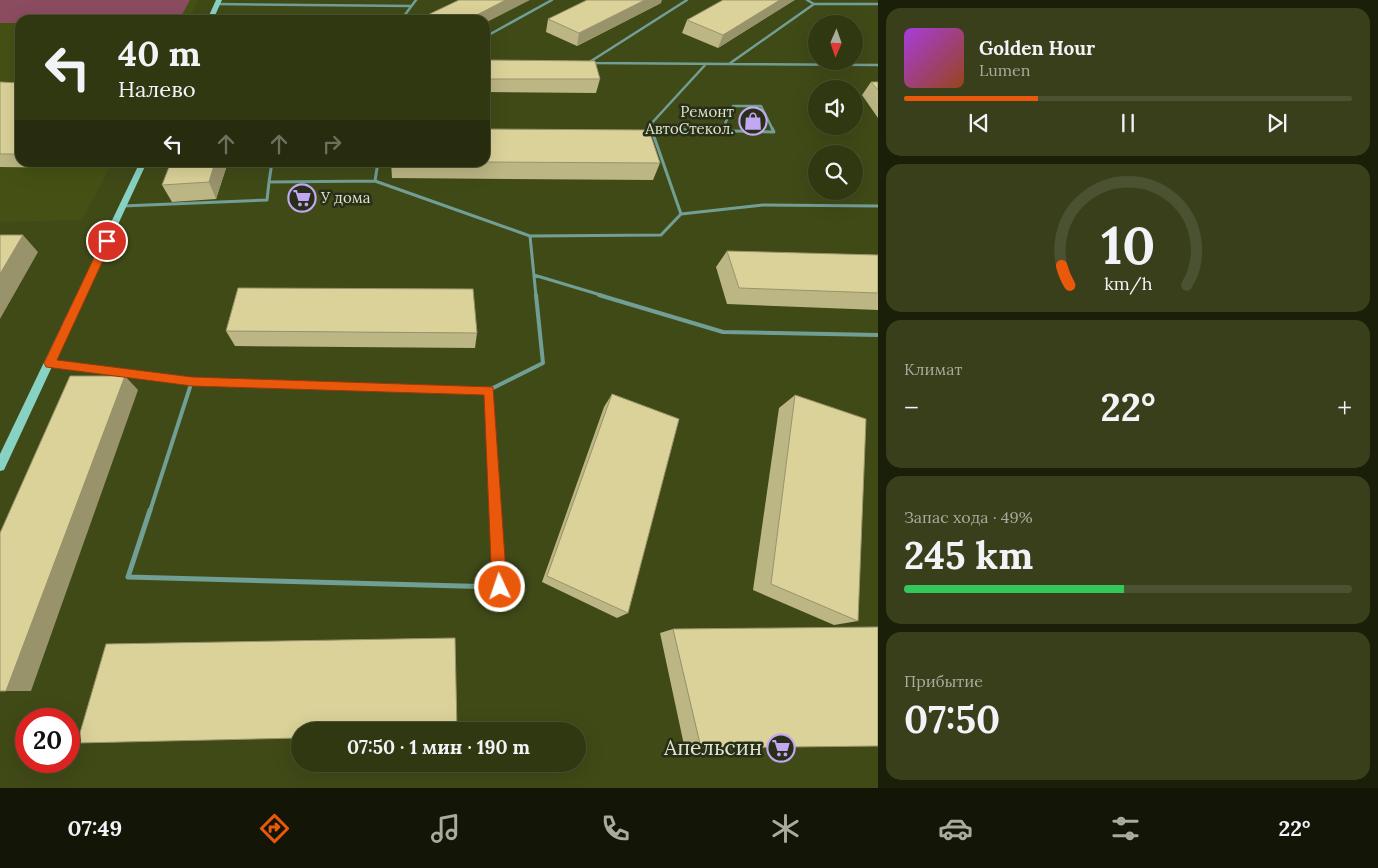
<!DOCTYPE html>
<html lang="ru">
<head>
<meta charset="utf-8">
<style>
	body { margin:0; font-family:Lora,serif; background:#383f1a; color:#f1f3f6; height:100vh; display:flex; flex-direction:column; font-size:19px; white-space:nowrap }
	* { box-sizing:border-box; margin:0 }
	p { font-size:16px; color:#a8ac9f }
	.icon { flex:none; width:28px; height:28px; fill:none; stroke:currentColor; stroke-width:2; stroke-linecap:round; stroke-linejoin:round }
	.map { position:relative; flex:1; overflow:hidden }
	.side { display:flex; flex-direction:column; gap:8px; padding:8px; background:#1a1f09; width:500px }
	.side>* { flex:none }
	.hud { position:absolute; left:15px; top:15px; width:475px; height:152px; border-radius:15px; box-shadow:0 5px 20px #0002,0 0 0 1px #4b5231; background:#303811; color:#f1f3f6; overflow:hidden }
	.needle { width:32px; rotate:182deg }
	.buttons { position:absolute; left:808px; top:15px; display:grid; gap:10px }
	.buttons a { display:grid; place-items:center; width:55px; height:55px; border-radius:50%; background:#303811; box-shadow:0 5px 20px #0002,0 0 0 1px #4b5231; font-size:25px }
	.speed { position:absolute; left:15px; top:708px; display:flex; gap:10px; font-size:25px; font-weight:700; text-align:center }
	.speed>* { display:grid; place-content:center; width:65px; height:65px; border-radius:50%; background:#303811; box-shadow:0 5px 20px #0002,0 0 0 1px #4b5231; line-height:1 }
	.speed .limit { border:8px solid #d22; background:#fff; color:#111 }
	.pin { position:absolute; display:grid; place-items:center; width:42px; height:42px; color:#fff; margin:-21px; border:2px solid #fff; border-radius:50%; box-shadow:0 1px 5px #0007 }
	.me { position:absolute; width:55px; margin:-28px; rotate:357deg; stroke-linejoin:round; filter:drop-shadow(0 0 4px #0008) }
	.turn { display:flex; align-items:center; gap:18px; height:105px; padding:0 20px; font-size:22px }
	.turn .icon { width:65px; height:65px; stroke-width:2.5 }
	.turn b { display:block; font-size:35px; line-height:42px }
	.lanes { display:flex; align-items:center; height:48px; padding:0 20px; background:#0003; justify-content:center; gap:25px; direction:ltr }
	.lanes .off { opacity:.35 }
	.big { font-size:38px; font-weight:700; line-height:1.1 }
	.side .tile { flex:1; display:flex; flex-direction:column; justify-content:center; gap:8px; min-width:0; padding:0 18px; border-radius:15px; background:#383f1a }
	.side .dial { align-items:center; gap:0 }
	.dial svg { height:130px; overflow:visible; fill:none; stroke:#4b5231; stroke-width:7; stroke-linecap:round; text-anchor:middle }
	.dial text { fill:#f1f3f6; stroke:none }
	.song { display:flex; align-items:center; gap:15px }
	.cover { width:60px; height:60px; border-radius:8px; background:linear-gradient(135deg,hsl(280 70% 55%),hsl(20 70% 35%)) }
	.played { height:5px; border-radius:2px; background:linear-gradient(90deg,#ea580c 30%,#4b5231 30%) }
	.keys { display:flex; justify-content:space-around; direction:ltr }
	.heat { display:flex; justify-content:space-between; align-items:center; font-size:28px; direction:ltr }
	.charge { height:8px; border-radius:4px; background:linear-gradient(90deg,#34c759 49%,#4b5231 0) }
	.trip { position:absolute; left:291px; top:722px; width:295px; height:50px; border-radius:25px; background:#303811; box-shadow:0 5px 20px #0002,0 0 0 1px #4b5231; font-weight:700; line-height:50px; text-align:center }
	.dock { display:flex; height:80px; justify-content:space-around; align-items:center; background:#131607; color:#a8ac9f }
	.dock .icon { width:35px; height:35px }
	.dock .current { color:#ea580c }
	.dock b { font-size:22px; color:#f1f3f6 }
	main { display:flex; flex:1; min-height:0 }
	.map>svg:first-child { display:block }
</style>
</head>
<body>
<main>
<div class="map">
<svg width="878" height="788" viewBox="0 0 878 788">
	<rect width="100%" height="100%" fill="#404a17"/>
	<!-- built -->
	<path fill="#455114" d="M 0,0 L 198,0 L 188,20 L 20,20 L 20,162 L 112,163 L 82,220 L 0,222 Z"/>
	<!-- green -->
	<path fill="#8b4c60" d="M 0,0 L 190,0 L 179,20 L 20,20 L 20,23 L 0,23 Z"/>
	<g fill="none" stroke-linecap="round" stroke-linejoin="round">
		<!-- lane-far3 -->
		<path stroke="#719f95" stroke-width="2.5" d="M 807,0 L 814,4 L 878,4
			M 217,4 L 411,6
			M 401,20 L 416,0
			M 485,37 L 552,0
			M 588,63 L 687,0
			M 592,63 L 878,65
			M 729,64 L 814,4
			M 651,125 L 724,126 L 733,106 L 761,106 L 773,130
			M 651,129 L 672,130
			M 652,130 L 650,125 L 706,64"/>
		<!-- lane-far2 -->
		<path stroke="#719f95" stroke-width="3" d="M 651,129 L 774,132 L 772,128
			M 375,181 L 378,162
			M 269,182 L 272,162
			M 123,206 L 267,200 L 269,182 L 375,181 L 530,236 L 536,296
			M 681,214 L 763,205 L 878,206
			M 530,236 L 661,235 L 681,214 L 651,128
			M 534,275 L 604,296"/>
		<!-- lane-far1 -->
		<path stroke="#719f95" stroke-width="4" d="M 599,295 L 723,332 L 878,335
			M 50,363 L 192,381
			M 192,381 L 489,390 L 495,511
			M 489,390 L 543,363 L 536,295
			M 150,511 L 192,381"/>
		<!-- lane -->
		<path stroke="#719f95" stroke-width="5" d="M 150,510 L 128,577 L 499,587 L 495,510"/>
		<!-- secondary -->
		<path fill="#87d2c3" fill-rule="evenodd" d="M 216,0 L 222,0 L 213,20 L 207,20 Z
			M 140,162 L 147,162 L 4,470 L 0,471 L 0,454 Z"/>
	</g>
	<!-- wall -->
	<path fill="#bcb584" d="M 794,0 L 718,48 L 682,33 L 687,20 Z
		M 661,3 L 577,46 L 546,32 L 548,19 Z
		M 485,60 L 600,79 L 596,93 L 485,92 Z
		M 0,82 L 20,83 L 20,162 L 79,162 L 76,168 L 0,167 Z
		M 871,82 L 878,82 L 878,118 L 862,95 Z
		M 485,129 L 660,163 L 653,180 L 392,178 L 391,162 L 485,162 Z
		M 171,162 L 228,162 L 216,199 L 172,202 L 162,185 Z
		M 727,251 L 878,255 L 878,310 L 727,304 L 716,267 Z
		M 226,331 L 477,333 L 475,348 L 235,346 Z
		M 612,394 L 628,613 L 617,618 L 542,582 L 604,407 Z
		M 795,395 L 858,621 L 834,625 L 753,590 L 779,408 Z
		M 673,629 L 701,748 L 684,745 L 660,633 Z"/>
	<!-- shaded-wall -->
	<path fill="#99936c" d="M 506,0 L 530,0 L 485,23 L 485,20 L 467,20 Z
		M 645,0 L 662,0 L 661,3 L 577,46 L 579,33 Z
		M 780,0 L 795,0 L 718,48 L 723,35 Z
		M 73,162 L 79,162 L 76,168 Z
		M 215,162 L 228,162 L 216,199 L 209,182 Z
		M 23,235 L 38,252 L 0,319 L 0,274 Z
		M 125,376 L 138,390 L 31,691 L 6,691 Z"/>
	<!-- building -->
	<path fill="#dbd29a" stroke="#99936c" d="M 459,0 L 506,0 L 467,20 L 417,20 Z
		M 587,0 L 645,0 L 579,33 L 548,19 Z
		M 723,0 L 780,0 L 723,35 L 687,20 Z
		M 485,60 L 595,61 L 600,79 L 485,79 Z
		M 0,82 L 20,83 L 20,154 L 0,154 Z
		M 871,82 L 878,82 L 878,90 Z
		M 485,129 L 649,130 L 660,163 L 485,162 Z
		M 171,162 L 215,162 L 209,182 L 162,185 Z
		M 0,235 L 23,235 L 0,274 Z
		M 727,251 L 878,255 L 878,293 L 739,288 Z
		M 238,288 L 473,289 L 477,333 L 226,331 Z
		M 70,376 L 125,376 L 6,691 L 0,691 L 0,533 Z
		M 612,394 L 679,419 L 628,613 L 547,576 Z
		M 795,395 L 866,419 L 858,621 L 771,584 Z
		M 878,627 L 878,746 L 701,748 L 673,629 Z
		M 455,638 L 457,731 L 300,731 L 300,738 L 77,743 L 106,644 Z"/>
	<!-- route -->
	<path fill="#ea580c" stroke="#983908" d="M 107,238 L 112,241 L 57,360 L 192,377 L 493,387 L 507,587 L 504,592 L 500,594 L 495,592 L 492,587 L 484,395 L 192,386 L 46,367 L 44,363 L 102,241 Z"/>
	<!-- icons -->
	<defs>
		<g id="shop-ring" transform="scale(1.4375)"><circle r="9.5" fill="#282e18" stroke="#c2a8f2" stroke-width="1.5"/><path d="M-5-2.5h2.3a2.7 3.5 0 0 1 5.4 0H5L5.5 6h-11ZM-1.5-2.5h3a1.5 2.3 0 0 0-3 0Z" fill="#c2a8f2"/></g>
		<g id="supermarket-ring" transform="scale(1.4375)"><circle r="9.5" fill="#282e18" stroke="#c2a8f2" stroke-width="1.5"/><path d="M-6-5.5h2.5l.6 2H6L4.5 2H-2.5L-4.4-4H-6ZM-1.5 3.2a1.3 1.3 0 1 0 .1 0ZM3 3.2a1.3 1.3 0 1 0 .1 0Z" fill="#c2a8f2"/></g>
	</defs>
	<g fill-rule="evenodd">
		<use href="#shop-ring" x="753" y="121"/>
		<use href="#supermarket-ring" x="302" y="198"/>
		<use href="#supermarket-ring" x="781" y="748"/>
	</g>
	<g text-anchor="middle" stroke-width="5" stroke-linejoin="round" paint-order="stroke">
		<!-- far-poi labels -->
		<g font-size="15" fill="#dde5ca" stroke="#282e18" text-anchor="end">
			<text x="734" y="117">Ремонт<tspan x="734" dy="17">АвтоСтекол.</tspan></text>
			<text x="321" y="203" text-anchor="start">У дома</text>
		</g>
		<!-- near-poi labels -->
		<g font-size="21" fill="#dde5ca" stroke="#282e18" text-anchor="end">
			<text x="762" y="755">Апельсин</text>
		</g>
	</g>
</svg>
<div class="buttons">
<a><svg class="needle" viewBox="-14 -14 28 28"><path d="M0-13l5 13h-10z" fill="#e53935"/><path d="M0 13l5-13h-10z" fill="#a8ac9f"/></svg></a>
<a><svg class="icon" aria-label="sound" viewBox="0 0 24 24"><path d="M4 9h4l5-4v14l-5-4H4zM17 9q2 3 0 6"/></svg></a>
<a><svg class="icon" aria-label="search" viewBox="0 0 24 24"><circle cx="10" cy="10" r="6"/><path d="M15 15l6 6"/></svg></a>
</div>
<div class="speed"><div class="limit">20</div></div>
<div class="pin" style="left:107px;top:241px;background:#d93025"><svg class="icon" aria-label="arrive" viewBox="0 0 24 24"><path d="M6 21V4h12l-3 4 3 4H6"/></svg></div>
<svg class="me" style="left:500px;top:587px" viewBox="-20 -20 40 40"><circle r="17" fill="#ea580c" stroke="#fff" stroke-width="3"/><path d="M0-11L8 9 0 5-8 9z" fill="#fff"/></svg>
<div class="trip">07:50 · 1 мин · 190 m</div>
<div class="hud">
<div class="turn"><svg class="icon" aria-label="left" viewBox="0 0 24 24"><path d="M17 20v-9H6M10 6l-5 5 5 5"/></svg><div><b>40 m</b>Налево</div></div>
<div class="lanes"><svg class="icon" aria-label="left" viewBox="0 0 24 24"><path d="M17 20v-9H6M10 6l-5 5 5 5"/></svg><svg class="icon off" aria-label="ahead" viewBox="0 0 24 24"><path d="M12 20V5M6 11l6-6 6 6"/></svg><svg class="icon off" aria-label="ahead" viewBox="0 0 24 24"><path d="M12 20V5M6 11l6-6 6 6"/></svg><svg class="icon off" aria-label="right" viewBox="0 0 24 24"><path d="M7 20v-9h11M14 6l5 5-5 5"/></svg></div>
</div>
</div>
<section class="side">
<div class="tile">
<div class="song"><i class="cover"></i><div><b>Golden Hour</b><p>Lumen</p></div></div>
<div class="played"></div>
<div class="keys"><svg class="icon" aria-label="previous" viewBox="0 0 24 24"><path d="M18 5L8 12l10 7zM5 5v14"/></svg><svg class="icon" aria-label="pause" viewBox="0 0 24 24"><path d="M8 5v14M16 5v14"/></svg><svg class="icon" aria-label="next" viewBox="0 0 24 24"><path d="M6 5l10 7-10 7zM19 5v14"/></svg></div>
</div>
<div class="tile dial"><svg viewBox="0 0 100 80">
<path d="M14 69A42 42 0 1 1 86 69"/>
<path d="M14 69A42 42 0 0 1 9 57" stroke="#ea580c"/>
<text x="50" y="56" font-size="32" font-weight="700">10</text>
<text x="50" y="72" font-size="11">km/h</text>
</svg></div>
<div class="tile"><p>Климат</p>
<div class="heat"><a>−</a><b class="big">22°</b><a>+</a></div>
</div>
<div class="tile"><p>Запас хода · 49%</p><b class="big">245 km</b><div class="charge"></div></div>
<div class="tile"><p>Прибытие</p><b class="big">07:50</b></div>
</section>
</main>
<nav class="dock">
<b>07:49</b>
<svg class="icon current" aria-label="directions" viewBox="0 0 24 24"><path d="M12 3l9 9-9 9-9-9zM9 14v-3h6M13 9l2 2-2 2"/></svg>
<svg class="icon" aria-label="music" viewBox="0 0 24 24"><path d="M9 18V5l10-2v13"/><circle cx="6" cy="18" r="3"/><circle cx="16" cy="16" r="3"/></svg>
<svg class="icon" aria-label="phone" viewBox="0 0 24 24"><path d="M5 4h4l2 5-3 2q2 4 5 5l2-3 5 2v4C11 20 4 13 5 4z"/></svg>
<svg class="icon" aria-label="climate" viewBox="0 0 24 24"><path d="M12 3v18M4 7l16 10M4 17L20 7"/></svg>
<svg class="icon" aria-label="car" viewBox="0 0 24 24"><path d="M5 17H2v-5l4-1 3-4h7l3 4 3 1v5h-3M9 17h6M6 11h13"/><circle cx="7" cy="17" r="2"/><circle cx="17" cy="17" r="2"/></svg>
<svg class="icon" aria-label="filters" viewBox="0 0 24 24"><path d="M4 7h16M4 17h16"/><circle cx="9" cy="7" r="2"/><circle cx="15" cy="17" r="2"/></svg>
<b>22°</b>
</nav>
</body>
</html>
